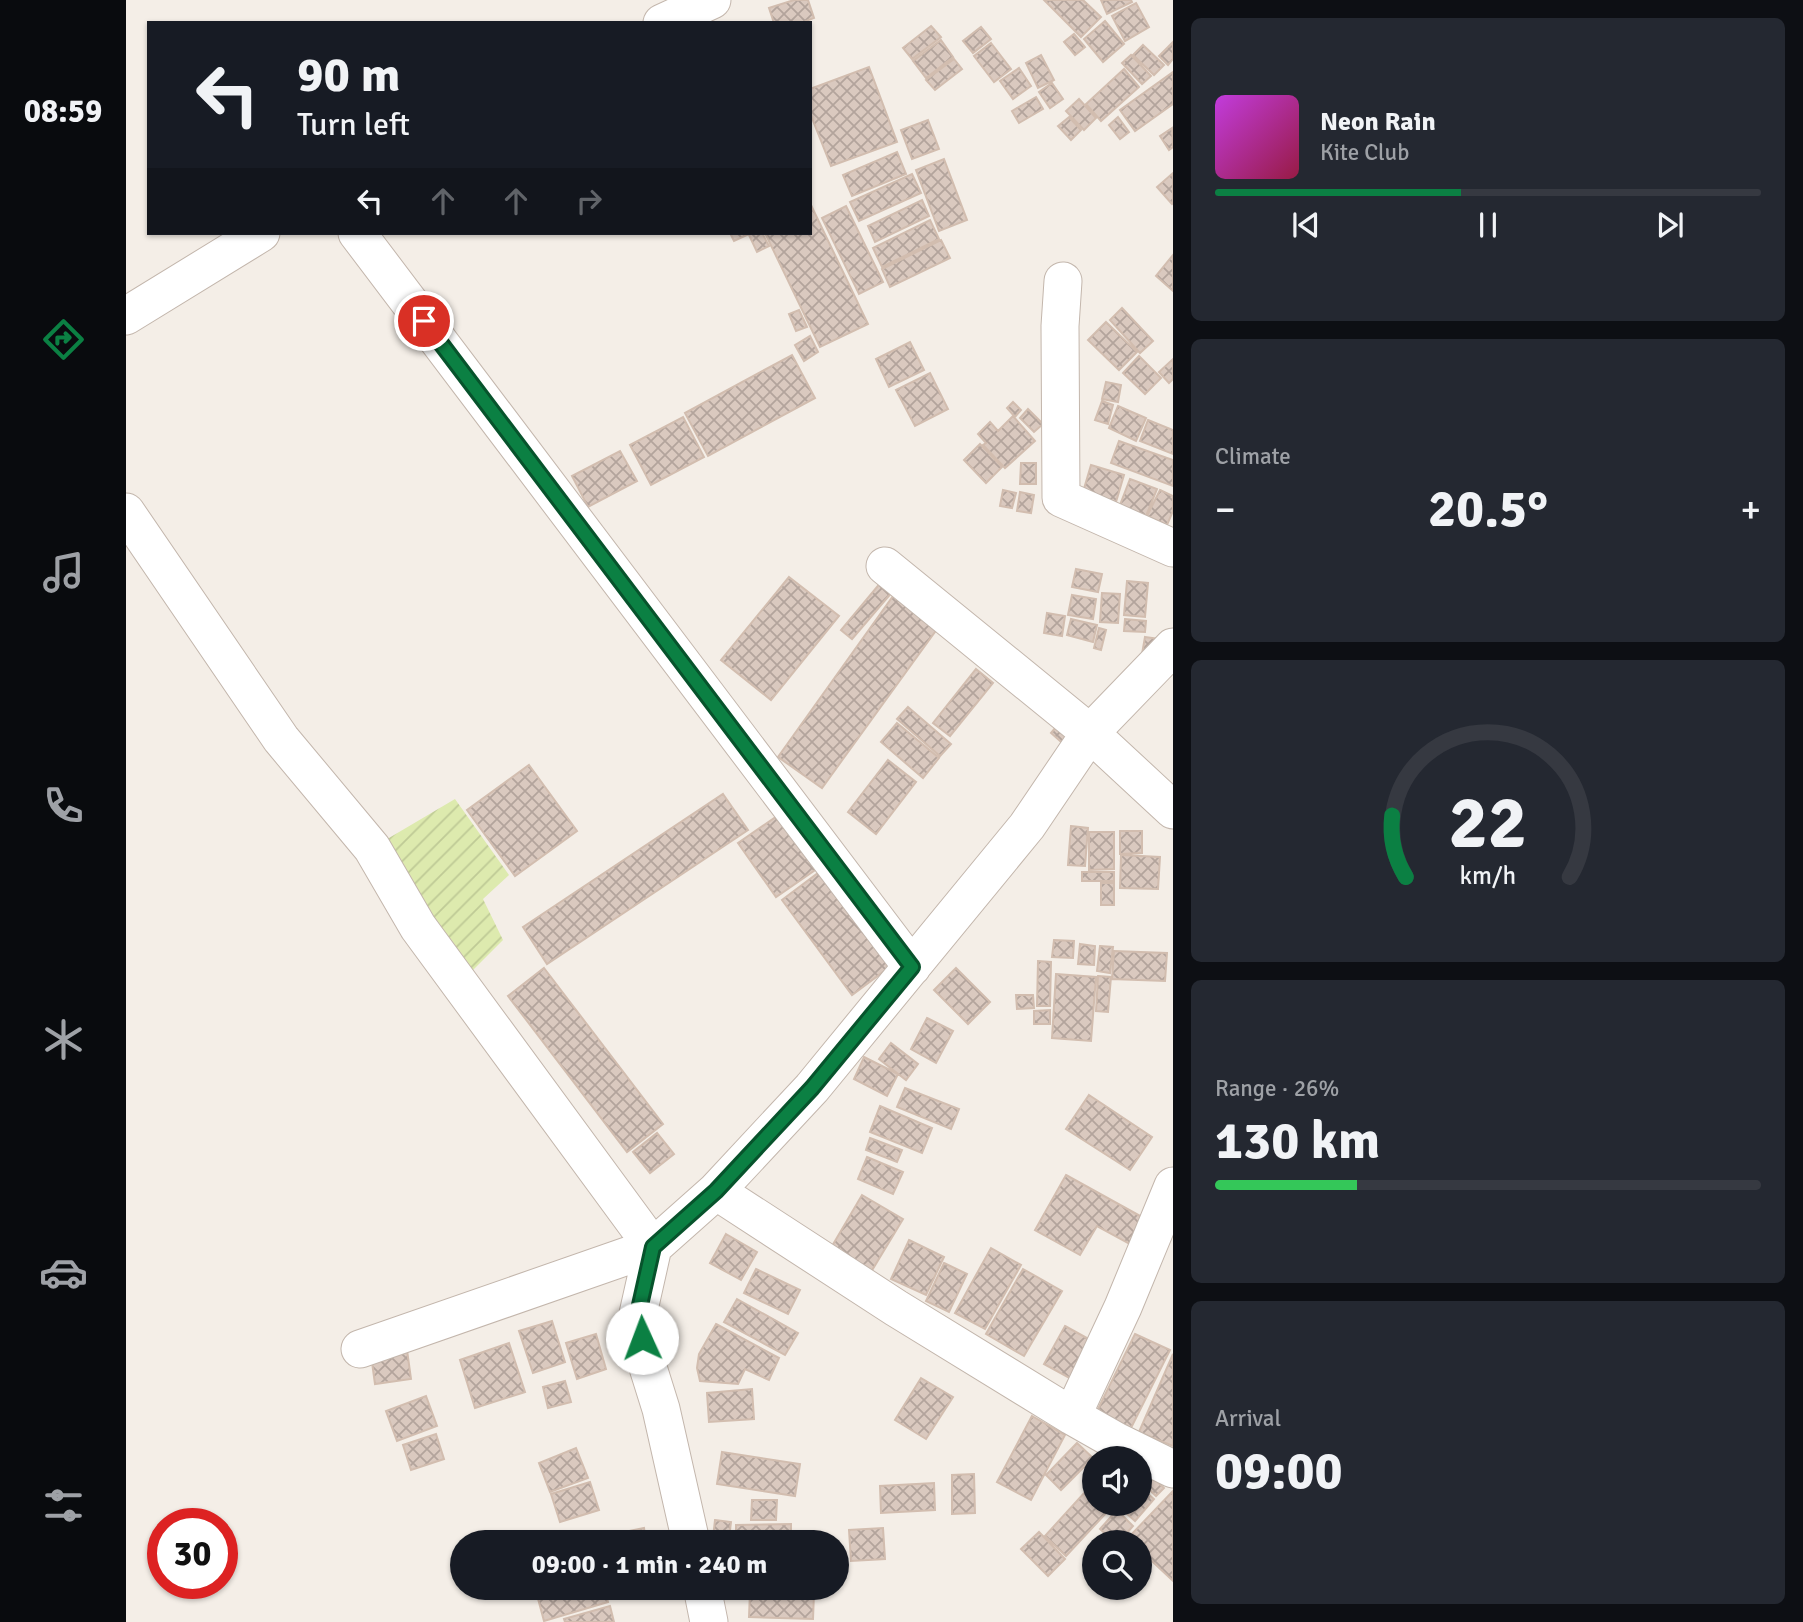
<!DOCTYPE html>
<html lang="en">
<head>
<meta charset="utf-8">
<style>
	body { margin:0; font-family:Signika,sans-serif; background:#242831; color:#f1f3f6; height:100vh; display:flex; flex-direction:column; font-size:26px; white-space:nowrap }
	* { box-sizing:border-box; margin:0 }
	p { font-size:23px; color:#9ea1a6 }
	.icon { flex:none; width:38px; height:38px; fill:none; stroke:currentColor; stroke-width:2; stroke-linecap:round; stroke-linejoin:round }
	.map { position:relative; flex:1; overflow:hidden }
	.panel { display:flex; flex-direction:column; gap:18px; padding:18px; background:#0d0f14; width:630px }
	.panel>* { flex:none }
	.top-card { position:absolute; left:21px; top:21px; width:665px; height:214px; border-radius:0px; box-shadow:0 2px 5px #0004; background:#171b24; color:#f1f3f6; overflow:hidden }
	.controls { position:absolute; left:956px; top:1446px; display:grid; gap:14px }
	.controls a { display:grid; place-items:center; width:70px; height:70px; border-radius:50%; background:#171b24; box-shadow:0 2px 5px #0004; font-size:35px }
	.speed { position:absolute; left:21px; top:1508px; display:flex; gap:14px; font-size:35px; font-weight:700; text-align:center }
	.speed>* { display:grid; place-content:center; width:91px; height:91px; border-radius:50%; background:#171b24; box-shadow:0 2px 5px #0004; line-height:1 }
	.speed .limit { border:10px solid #d22; background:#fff; color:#111 }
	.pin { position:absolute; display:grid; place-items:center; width:60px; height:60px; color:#fff; margin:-30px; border:4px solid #fff; border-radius:50%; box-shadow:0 2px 7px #0007 }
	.me { position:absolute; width:77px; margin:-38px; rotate:358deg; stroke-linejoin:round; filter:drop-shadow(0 0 5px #0008) }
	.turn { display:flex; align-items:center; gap:24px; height:147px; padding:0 35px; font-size:32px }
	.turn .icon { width:91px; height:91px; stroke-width:2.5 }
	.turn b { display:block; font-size:49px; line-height:60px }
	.lanes { display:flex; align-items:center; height:66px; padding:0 35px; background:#0003; justify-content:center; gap:35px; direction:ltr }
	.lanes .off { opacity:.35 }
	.big { font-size:52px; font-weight:700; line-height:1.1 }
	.panel .card { flex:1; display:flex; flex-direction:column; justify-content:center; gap:10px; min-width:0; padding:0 24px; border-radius:10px; background:#242831 }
	.panel .dial { align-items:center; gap:0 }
	.dial svg { height:182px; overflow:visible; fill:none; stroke:#363941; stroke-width:7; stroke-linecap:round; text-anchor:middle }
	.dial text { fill:#f1f3f6; stroke:none }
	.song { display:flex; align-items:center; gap:21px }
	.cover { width:84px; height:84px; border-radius:10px; background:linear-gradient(135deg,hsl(290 70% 55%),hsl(340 70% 35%)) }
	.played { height:7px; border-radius:4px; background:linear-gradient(90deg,#0b8043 45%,#363941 45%) }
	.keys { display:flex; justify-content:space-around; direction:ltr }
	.heat { display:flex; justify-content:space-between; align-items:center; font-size:38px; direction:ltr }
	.charge { height:10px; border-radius:5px; background:linear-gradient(90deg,#34c759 26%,#363941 0) }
	.trip { position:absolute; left:324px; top:1530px; width:399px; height:70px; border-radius:35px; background:#171b24; box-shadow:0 2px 5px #0004; font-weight:700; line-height:70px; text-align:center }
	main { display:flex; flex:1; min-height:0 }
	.dock { display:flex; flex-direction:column; width:126px; justify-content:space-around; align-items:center; background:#090b0e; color:#9ea1a6 }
	.dock .icon { width:49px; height:49px }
	.dock .current { color:#0b8043 }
	.dock b { font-size:32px; color:#f1f3f6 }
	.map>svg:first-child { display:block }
</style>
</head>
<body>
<main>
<nav class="dock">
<b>08:59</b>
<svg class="icon current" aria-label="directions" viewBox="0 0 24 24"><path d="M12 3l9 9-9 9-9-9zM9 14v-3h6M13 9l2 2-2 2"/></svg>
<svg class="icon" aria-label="music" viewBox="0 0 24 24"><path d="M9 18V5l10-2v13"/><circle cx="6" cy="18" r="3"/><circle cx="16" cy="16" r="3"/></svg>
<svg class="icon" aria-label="phone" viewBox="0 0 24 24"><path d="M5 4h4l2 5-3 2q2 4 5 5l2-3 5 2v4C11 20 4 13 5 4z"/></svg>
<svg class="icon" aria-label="climate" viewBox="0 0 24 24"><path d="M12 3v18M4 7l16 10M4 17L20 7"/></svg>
<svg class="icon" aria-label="car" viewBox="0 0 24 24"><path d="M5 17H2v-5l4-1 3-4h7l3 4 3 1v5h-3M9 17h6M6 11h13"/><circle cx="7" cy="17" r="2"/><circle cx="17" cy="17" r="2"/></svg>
<svg class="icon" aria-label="filters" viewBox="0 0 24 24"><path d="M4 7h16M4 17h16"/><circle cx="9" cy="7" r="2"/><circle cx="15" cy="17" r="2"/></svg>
</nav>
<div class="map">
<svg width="1047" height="1622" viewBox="0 0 1047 1622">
	<defs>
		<pattern id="garden-furrows" width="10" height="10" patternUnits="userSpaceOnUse" patternTransform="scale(1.75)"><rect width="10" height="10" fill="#ddeaae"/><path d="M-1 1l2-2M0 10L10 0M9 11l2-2" fill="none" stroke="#bfca96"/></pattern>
		<pattern id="building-cross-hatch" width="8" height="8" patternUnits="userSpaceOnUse" patternTransform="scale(1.75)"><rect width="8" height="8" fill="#dac9bf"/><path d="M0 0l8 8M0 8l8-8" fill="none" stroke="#b3a49c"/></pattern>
	</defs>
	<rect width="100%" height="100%" fill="#f4eee7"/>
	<!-- garden -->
	<path fill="url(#garden-furrows)" d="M 329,799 L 383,875 L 357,899 L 377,940 L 334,983 L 246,848 Z"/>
	<!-- building -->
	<path fill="url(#building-cross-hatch)" stroke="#d2bdaf" stroke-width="2" d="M 668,0 L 682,0 L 688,18 L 675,23 L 648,23 L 643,8 Z
		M 918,0 L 957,0 L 975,17 L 955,37 Z
		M 975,0 L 1005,0 L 1006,2 L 981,14 Z
		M 1010,3 L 1023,27 L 999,41 L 986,16 Z
		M 979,21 L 998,44 L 977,62 L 958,39 Z
		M 805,26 L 815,37 L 786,59 L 777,48 Z
		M 855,27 L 865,39 L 847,53 L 837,41 Z
		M 948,34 L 959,47 L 949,55 L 938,42 Z
		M 815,40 L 827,57 L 800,78 L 787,61 Z
		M 1047,42 L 1047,59 L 1042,65 L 1033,56 Z
		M 865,43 L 885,69 L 868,82 L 848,56 Z
		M 1017,45 L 1038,65 L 1028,75 L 1007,55 Z
		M 915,55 L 928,80 L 912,88 L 900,63 Z
		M 1005,55 L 1025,76 L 1016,84 L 996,63 Z
		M 828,59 L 836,69 L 809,90 L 800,80 Z
		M 743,67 L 771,142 L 705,166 L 684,113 L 684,89 Z
		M 893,68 L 905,86 L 887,99 L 874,81 Z
		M 998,69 L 1013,87 L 975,121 L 960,104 Z
		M 1047,72 L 1047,104 L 1009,131 L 994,110 Z
		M 926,83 L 937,99 L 924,108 L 913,92 Z
		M 910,97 L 917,109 L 893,123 L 886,111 Z
		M 953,99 L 970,118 L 958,130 L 940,111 Z
		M 943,117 L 955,130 L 945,140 L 932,126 Z
		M 992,117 L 1003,132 L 994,139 L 983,125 Z
		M 802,120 L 813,149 L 786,159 L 775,130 Z
		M 1046,128 L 1047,147 L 1043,150 L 1034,136 Z
		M 771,152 L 780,174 L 726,196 L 717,175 Z
		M 818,159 L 841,220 L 813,231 L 790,170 Z
		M 1047,173 L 1047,203 L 1046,204 L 1031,187 Z
		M 786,174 L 795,193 L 733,221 L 724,202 Z
		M 796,200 L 803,216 L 749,242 L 742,226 Z
		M 684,203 L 742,324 L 694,347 L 639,233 L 684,233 Z
		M 720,206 L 757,282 L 733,294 L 696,218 Z
		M 804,220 L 813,239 L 756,267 L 747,248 Z
		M 604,233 L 620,233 L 621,235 L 608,241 Z
		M 622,233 L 636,233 L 643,246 L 631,252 Z
		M 815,240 L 824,258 L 764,287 L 756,269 Z
		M 1047,255 L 1047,291 L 1030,276 Z
		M 996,308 L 1027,341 L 1014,353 L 984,320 Z
		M 673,310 L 681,327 L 670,331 L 663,314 Z
		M 980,322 L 1011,352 L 993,370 L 962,340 Z
		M 684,336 L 692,352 L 678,361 L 669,345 Z
		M 784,342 L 798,370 L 763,387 L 750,359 Z
		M 666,355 L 689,398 L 582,456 L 559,413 Z
		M 1013,356 L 1035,378 L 1019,394 L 997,373 Z
		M 1047,359 L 1047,379 L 1043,383 L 1033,372 Z
		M 804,373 L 822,409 L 789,426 L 770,390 Z
		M 980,382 L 995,385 L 992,402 L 976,399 Z
		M 976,401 L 987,405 L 982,424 L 969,420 Z
		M 887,402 L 895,410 L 889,417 L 881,408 Z
		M 992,406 L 1020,418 L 1010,441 L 983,428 Z
		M 902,409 L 917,424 L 908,432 L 894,418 Z
		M 887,416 L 909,441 L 879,468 L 857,445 L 860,443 L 852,434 L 864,422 L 872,431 Z
		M 557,417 L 578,457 L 525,485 L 504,445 Z
		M 1022,420 L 1047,430 L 1047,454 L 1014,441 Z
		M 993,441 L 1047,460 L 1047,486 L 985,463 Z
		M 854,444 L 876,467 L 860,483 L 838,460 Z
		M 494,451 L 511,481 L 462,507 L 446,476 Z
		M 895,463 L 910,463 L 910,484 L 894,484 Z
		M 965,465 L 998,475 L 990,502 L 957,492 Z
		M 1004,479 L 1031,489 L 1020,516 L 994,505 Z
		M 877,490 L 890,493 L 886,508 L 874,506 Z
		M 1034,490 L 1047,496 L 1047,511 L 1041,525 L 1021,516 Z
		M 894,492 L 908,495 L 905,513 L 891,511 Z
		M 950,569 L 976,574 L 972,592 L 946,587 Z
		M 663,577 L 713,616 L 645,700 L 595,660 Z
		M 756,581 L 767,591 L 726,639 L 715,630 Z
		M 1001,581 L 1022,583 L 1019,617 L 998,615 Z
		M 770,592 L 814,625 L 696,788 L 652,757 Z
		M 976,593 L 994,594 L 992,623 L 974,622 Z
		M 946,595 L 970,599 L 967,619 L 942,615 Z
		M 921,613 L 939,616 L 936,636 L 918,633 Z
		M 945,619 L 971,625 L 967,642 L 941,635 Z
		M 999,619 L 1020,621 L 1019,632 L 998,631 Z
		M 973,628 L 980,630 L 975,650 L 968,648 Z
		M 1019,637 L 1033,639 L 1016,654 Z
		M 850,669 L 867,683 L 824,736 L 807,723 Z
		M 782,707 L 825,744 L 814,756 L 771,719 Z
		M 935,721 L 943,749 L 925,733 Z
		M 771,723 L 813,758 L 797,778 L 755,742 Z
		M 762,760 L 790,782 L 750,834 L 722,812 Z
		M 403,765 L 451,831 L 389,876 L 341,810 Z
		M 597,794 L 622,830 L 421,964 L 397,927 Z
		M 657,812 L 695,866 L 650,897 L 612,843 Z
		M 945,826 L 962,828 L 959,866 L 942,865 Z
		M 994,831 L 1016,831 L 1016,853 L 994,854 Z
		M 963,832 L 988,832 L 988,869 L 963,870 Z
		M 995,855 L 1034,857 L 1032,889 L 994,888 Z
		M 696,870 L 765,966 L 726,995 L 656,900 Z
		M 956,872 L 988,872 L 988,881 L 956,881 Z
		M 975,883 L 988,883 L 988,905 L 975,905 Z
		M 928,940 L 948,941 L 947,958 L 926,957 Z
		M 954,944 L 969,946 L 968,965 L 952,964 Z
		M 974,946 L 987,947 L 984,973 L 971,971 Z
		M 988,951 L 1041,953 L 1039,981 L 986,979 Z
		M 912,961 L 925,962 L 924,1006 L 911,1006 Z
		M 418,968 L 537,1124 L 501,1152 L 382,996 Z
		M 830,968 L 864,1002 L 842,1024 L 808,990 Z
		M 930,974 L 970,977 L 965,1041 L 926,1038 Z
		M 972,976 L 985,977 L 982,1012 L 970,1011 Z
		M 890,995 L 907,995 L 908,1008 L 891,1009 Z
		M 924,1010 L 924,1024 L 908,1024 L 908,1011 Z
		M 801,1018 L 827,1031 L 810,1063 L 785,1049 Z
		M 765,1043 L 792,1064 L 780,1080 L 753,1059 Z
		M 738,1057 L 772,1074 L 761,1096 L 728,1079 Z
		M 779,1088 L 833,1109 L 825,1129 L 771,1107 Z
		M 963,1095 L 1026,1137 L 1004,1170 L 940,1129 Z
		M 754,1106 L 806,1128 L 796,1153 L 744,1132 Z
		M 531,1133 L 548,1154 L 524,1173 L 507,1152 Z
		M 744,1138 L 776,1150 L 771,1162 L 740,1150 Z
		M 741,1157 L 777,1172 L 767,1194 L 732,1179 Z
		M 940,1175 L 1025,1222 L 1011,1248 L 971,1226 L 954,1255 L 909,1230 Z
		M 736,1195 L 777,1219 L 742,1277 L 702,1253 Z
		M 600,1234 L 631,1252 L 615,1280 L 584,1263 Z
		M 783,1240 L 818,1257 L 800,1295 L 765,1279 Z
		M 865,1248 L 895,1265 L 859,1329 L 829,1313 Z
		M 818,1263 L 841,1274 L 823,1312 L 800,1301 Z
		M 630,1269 L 674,1290 L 662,1314 L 618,1293 Z
		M 897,1269 L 936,1291 L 898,1356 L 860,1334 Z
		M 611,1299 L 672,1333 L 659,1355 L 598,1322 Z
		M 426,1321 L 439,1362 L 407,1373 L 393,1331 Z
		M 590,1324 L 653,1358 L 643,1380 L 619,1369 L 612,1384 L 574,1381 L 571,1368 L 573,1354 Z
		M 939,1326 L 968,1342 L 947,1380 L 918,1364 Z
		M 470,1334 L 480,1369 L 451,1379 L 440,1343 Z
		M 1009,1334 L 1044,1350 L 1003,1432 L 969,1415 Z
		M 383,1343 L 399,1392 L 349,1408 L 334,1360 Z
		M 281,1350 L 285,1379 L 249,1384 L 245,1355 Z
		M 1047,1354 L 1047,1446 L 1013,1432 Z
		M 795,1378 L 827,1397 L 800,1439 L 769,1420 Z
		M 439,1381 L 445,1402 L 422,1408 L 417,1387 Z
		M 626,1389 L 628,1419 L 583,1422 L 581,1393 Z
		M 300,1396 L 311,1426 L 271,1441 L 260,1411 Z
		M 906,1416 L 939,1435 L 905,1500 L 871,1482 Z
		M 310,1434 L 318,1459 L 285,1470 L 277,1445 Z
		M 951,1443 L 967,1458 L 935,1490 L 920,1475 Z
		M 450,1448 L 462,1478 L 424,1492 L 413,1463 Z
		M 596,1452 L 674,1464 L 669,1496 L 591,1484 Z
		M 1021,1472 L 1038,1488 L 1030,1496 L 1013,1480 Z
		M 848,1474 L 849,1513 L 826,1514 L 826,1475 Z
		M 464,1482 L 473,1510 L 434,1522 L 425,1494 Z
		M 808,1483 L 809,1510 L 755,1513 L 754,1486 Z
		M 1013,1486 L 1028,1499 L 1009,1521 L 991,1505 L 993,1503 L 1013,1503 Z
		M 960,1491 L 968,1499 L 968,1503 L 973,1503 L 982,1511 L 940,1556 L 919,1536 Z
		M 1047,1491 L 1047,1581 L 1013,1549 L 1013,1542 L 1006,1542 L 1002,1538 Z
		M 626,1500 L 651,1500 L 650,1520 L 625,1520 Z
		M 991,1510 L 1007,1526 L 993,1542 L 988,1542 L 974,1529 Z
		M 589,1520 L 605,1522 L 603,1539 L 587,1538 Z
		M 665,1524 L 665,1538 L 610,1540 L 610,1525 Z
		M 518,1528 L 520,1542 L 480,1542 L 479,1536 Z
		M 757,1528 L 759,1559 L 725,1561 L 723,1530 Z
		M 913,1532 L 939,1559 L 922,1576 L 895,1549 Z
		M 438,1587 L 478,1587 L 482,1602 L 418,1621 L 411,1595 Z
		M 624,1591 L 688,1593 L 687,1619 L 623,1617 Z
		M 484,1606 L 488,1622 L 439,1622 L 438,1619 Z"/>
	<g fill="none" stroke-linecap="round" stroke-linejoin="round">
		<!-- minor casing -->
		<g stroke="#c3b6ac" stroke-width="39">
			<path id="minor" d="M 536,23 L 586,0
				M 231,233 L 786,967
				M 937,281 L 934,326 L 935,498 L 1047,548
				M 0,316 L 135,233
				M 0,512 L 155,739 L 246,848 L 292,927 L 527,1247 L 234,1349
				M 759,566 L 964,733 L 1047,810
				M 590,1191 L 770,1308 L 946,1416 L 990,1441 L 1047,1469
				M 946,1416 L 997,1307 L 1047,1186
				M 565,1542 L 535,1409 L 520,1361 L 512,1314 L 527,1247 L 590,1191 L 686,1088 L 901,826 L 964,733 L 1047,647
				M 576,1587 L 583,1622"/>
		</g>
		<!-- minor -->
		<use href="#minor" stroke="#fff" stroke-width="37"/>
	</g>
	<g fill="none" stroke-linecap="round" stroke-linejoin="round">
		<!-- route casing -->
		<g stroke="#07532c" stroke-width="18">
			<path id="route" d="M 298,321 L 786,967 L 686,1088 L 590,1191 L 527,1247 L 512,1314 L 516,1338"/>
		</g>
		<!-- route -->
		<use href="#route" stroke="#0b8043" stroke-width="12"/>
	</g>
</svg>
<div class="controls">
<a><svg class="icon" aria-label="sound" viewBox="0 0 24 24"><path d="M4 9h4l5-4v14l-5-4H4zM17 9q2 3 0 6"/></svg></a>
<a><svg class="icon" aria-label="search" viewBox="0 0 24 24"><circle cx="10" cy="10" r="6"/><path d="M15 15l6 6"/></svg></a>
</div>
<div class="speed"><div class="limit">30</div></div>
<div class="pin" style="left:298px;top:321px;background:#d93025"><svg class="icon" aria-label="arrive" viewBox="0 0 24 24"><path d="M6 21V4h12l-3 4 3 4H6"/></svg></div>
<svg class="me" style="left:516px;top:1338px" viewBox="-20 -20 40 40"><circle r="19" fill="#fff"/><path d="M0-13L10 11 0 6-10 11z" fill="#0b8043"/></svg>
<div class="trip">09:00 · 1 min · 240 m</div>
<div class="top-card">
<div class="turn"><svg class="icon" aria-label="left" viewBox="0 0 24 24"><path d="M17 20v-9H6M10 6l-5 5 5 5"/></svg><div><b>90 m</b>Turn left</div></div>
<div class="lanes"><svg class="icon" aria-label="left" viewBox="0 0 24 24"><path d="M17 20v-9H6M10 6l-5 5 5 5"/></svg><svg class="icon off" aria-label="ahead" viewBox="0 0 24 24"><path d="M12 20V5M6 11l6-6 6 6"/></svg><svg class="icon off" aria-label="ahead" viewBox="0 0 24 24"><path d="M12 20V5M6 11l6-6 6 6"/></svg><svg class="icon off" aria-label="right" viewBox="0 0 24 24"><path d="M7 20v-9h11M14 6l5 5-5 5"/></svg></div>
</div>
</div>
<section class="panel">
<div class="card">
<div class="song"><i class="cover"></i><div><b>Neon Rain</b><p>Kite Club</p></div></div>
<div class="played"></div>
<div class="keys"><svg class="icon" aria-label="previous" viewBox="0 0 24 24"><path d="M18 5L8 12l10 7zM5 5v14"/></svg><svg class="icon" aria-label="pause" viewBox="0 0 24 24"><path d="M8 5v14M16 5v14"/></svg><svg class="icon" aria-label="next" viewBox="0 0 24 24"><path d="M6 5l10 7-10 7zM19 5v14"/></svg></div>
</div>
<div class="card"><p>Climate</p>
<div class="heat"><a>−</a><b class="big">20.5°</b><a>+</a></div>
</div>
<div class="card dial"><svg viewBox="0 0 100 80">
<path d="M14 69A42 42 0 1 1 86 69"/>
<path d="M14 69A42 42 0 0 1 8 42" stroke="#0b8043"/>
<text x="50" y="56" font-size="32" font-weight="700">22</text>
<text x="50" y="72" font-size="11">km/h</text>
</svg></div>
<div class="card"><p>Range · 26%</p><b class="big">130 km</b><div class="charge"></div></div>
<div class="card"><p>Arrival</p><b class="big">09:00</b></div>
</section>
</main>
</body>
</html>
